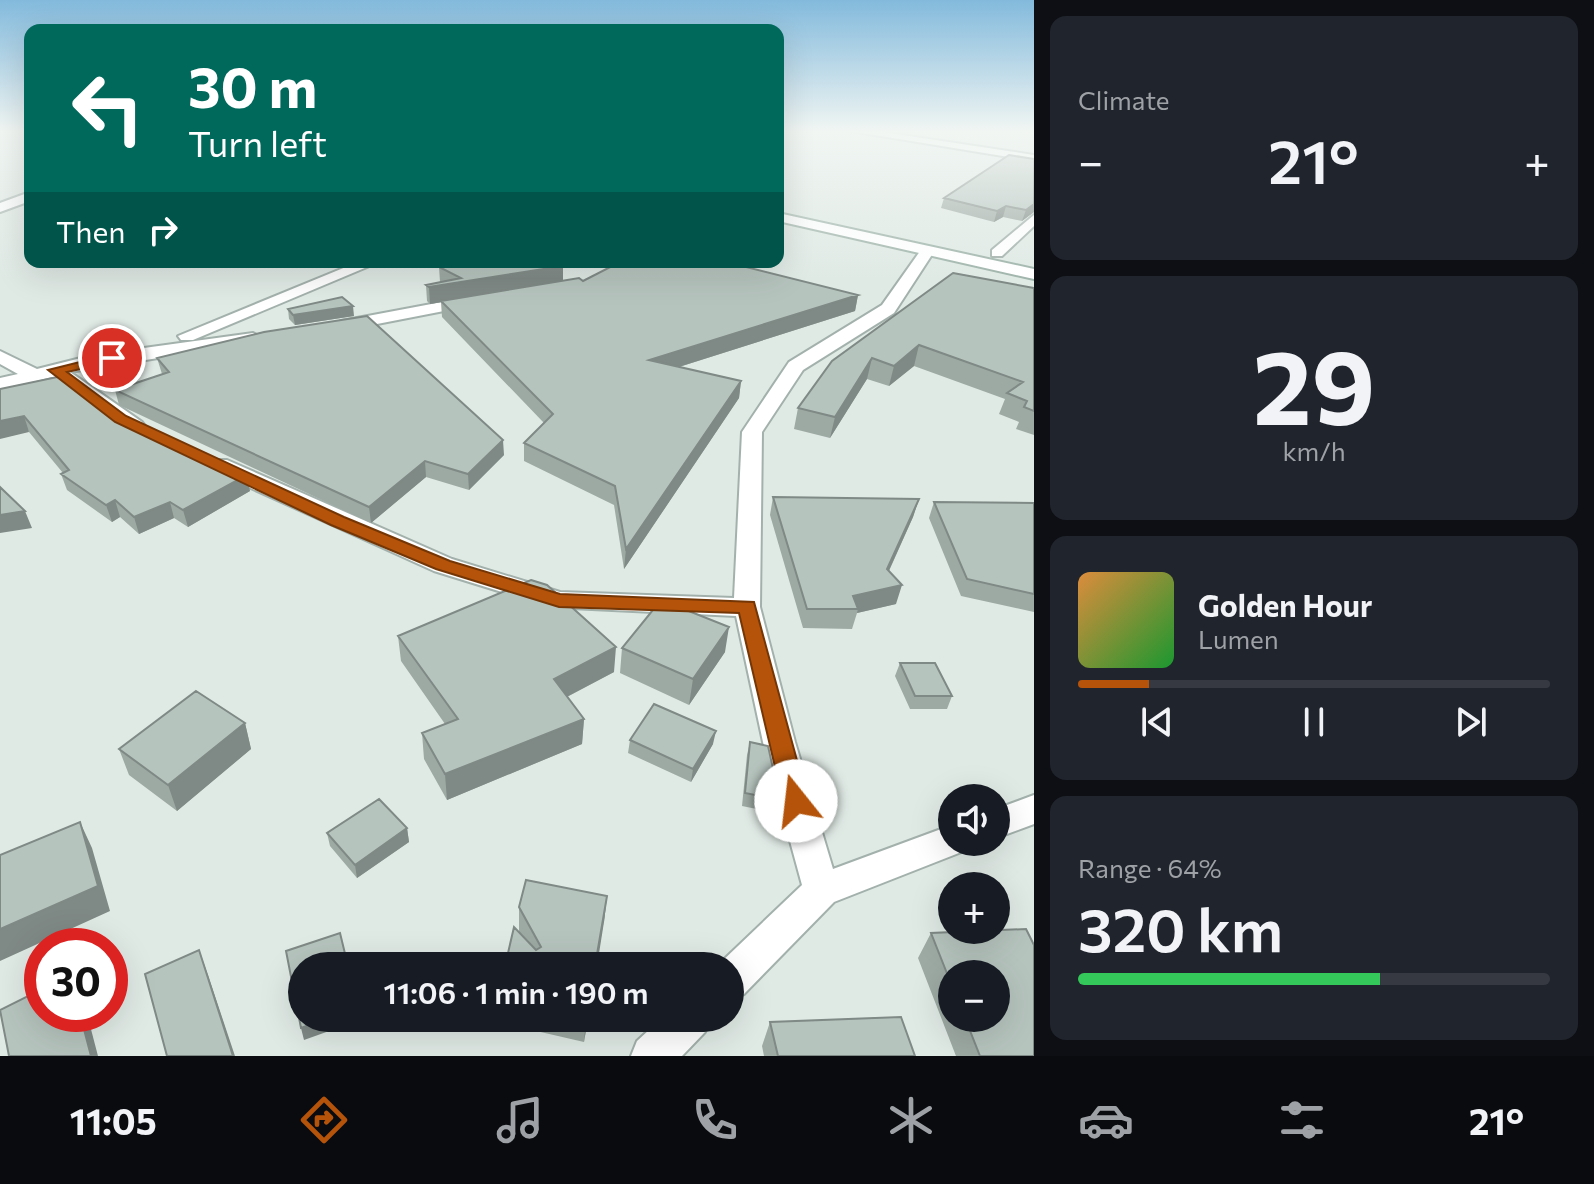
<!DOCTYPE html>
<html lang="en">
<head>
<meta charset="utf-8">
<style>
	body { margin:0; font-family:Commissioner,sans-serif; background:#20242c; color:#f1f3f6; height:100vh; display:flex; flex-direction:column; font-size:30px; white-space:nowrap }
	* { box-sizing:border-box; margin:0 }
	p { font-size:26px; color:#9ea1a6 }
	.icon { flex:none; width:44px; height:44px; fill:none; stroke:currentColor; stroke-width:2; stroke-linecap:round; stroke-linejoin:round }
	.map { position:relative; flex:1; overflow:hidden }
	.drawer { display:flex; flex-direction:column; gap:16px; padding:16px; background:#0d0f14; width:560px }
	.drawer>* { flex:none }
	.guide { position:absolute; left:24px; top:24px; width:760px; height:244px; border-radius:16px; box-shadow:0 8px 32px #0002; background:#00695c; color:#fff; overflow:hidden }
	.tools { position:absolute; left:938px; top:784px; display:grid; gap:16px }
	.tools a { display:grid; place-items:center; width:72px; height:72px; border-radius:50%; background:#171b24; box-shadow:0 8px 32px #0002; font-size:40px }
	.speed { position:absolute; left:24px; top:928px; display:flex; gap:16px; font-size:40px; font-weight:700; text-align:center }
	.speed>* { display:grid; place-content:center; width:104px; height:104px; border-radius:50%; background:#171b24; box-shadow:0 8px 32px #0002; line-height:1 }
	.speed .limit { border:12px solid #d22; background:#fff; color:#111 }
	.pin { position:absolute; display:grid; place-items:center; width:68px; height:68px; color:#fff; margin:-34px; border:4px solid #fff; border-radius:50%; box-shadow:0 2px 8px #0007 }
	.me { position:absolute; width:88px; margin:-44px; rotate:344deg; stroke-linejoin:round; filter:drop-shadow(0 0 6px #0008) }
	.turn { display:flex; align-items:center; gap:28px; height:168px; padding:0 32px; font-size:36px }
	.turn .icon { width:104px; height:104px; stroke-width:2.5 }
	.turn b { display:block; font-size:56px; line-height:68px }
	.then { display:flex; align-items:center; height:76px; padding:0 32px; background:#0003; gap:16px; font-size:30px }
	.big { font-size:60px; font-weight:600; line-height:1.1 }
	.drawer .tile { flex:1; display:flex; flex-direction:column; justify-content:center; gap:12px; min-width:0; padding:0 28px; border-radius:16px; background:#20242c }
	.drawer .dial { align-items:center; gap:0 }
	.dial b { font-size:104px; line-height:1 }
	.song { display:flex; align-items:center; gap:24px }
	.cover { width:96px; height:96px; border-radius:12px; background:linear-gradient(135deg,hsl(30 70% 55%),hsl(130 70% 35%)) }
	.played { height:8px; border-radius:4px; background:linear-gradient(90deg,#b45309 15%,#363941 15%) }
	.keys { display:flex; justify-content:space-around; direction:ltr }
	.heat { display:flex; justify-content:space-between; align-items:center; font-size:44px; direction:ltr }
	.charge { height:12px; border-radius:6px; background:linear-gradient(90deg,#34c759 64%,#363941 0) }
	.trip { position:absolute; left:288px; top:952px; width:456px; height:80px; border-radius:40px; background:#171b24; box-shadow:0 8px 32px #0002; font-weight:600; line-height:80px; text-align:center }
	.tab-bar { display:flex; height:128px; justify-content:space-around; align-items:center; background:#090b0e; color:#9ea1a6 }
	.tab-bar .icon { width:56px; height:56px }
	.tab-bar .on { color:#b45309 }
	.tab-bar b { font-size:36px; color:#f1f3f6 }
	main { display:flex; flex:1; min-height:0 }
	.map>svg:first-child { display:block }
</style>
</head>
<body>
<main>
<div class="map">
<svg width="1034" height="1056" viewBox="0 0 1034 1056">
	<rect width="100%" height="100%" fill="#e0eae5"/>
	<g fill="none" stroke-linecap="round" stroke-linejoin="round">
		<!-- street casing -->
		<g stroke="#a3b1ac" stroke-width="4">
			<path id="street" d="M 850,131 L 876,131 L 1034,155 L 1034,161 Z
				M 30,192 L 30,201 L 0,212 L 0,203 Z
				M 1034,215 L 1034,226 L 1002,256 L 992,256 L 992,250 Z
				M 923,247 L 935,250 L 894,313 L 803,370 L 762,432 L 760,607 L 795,742 L 833,869 L 952,825 L 952,842 L 968,842 L 964,851 L 834,902 L 744,994 L 730,999 L 730,966 L 717,966 L 802,885 L 763,742 L 736,616 L 550,607 L 434,571 L 211,470 L 208,465 L 211,460 L 227,460 L 452,559 L 560,592 L 734,598 L 742,432 L 789,362 L 882,305 Z
				M 358,262 L 379,262 L 193,340 L 181,340 L 178,336 Z
				M 474,296 L 480,298 L 480,304 L 341,331 L 332,326 L 341,321 Z
				M 253,333 L 262,338 L 259,342 L 70,372 L 142,422 L 145,426 L 135,432 L 52,377 L 0,390 L 0,378 L 18,374 L 0,364 L 0,351 L 37,369 L 93,355 Z
				M 1034,795 L 1034,824 L 996,838 L 996,809 Z
				M 662,1018 L 711,1018 L 705,1032 L 682,1056 L 631,1056 L 637,1041 Z"/>
		</g>
		<!-- secondary casing -->
		<g stroke="#a0b5ac" stroke-width="4">
			<path id="secondary" d="M 778,213 L 1034,269 L 1034,279 L 778,221 Z"/>
		</g>
		<!-- street -->
		<use href="#street" fill="#fff" fill-rule="evenodd"/>
		<!-- secondary -->
		<use href="#secondary" fill="#fff" fill-rule="evenodd"/>
	</g>
	<!-- wall -->
	<path fill="#9da9a3" fill-rule="evenodd" d="M 1034,159 L 1034,212 L 1022,221 L 1003,217 L 994,222 L 941,208 L 944,198 Z
		M 563,266 L 563,281 L 858,295 L 855,311 L 679,367 L 741,381 L 739,398 L 624,569 L 614,505 L 524,461 L 524,443 L 544,423 L 442,317 L 441,302 L 430,304 L 427,301 L 426,285 L 440,282 L 439,267 Z
		M 1034,288 L 1034,435 L 1016,429 L 1019,422 L 999,414 L 1005,399 L 914,366 L 889,386 L 867,379 L 830,438 L 794,429 L 798,408 L 832,361 Z
		M 288,309 L 354,316 L 295,325 L 289,319 Z
		M 157,358 L 504,455 L 469,490 L 426,477 L 371,523 L 119,405 L 115,390 L 162,374 Z
		M 0,389 L 108,410 L 250,491 L 188,527 L 174,518 L 139,534 L 120,517 L 112,522 L 67,490 L 61,474 L 63,473 L 29,432 Z
		M 773,497 L 919,499 L 913,517 L 889,571 L 896,604 L 857,613 L 852,629 L 803,628 L 770,515 Z
		M 934,502 L 1034,503 L 1034,612 L 961,596 L 929,518 Z
		M 398,636 L 614,672 L 567,697 L 584,719 L 582,744 L 447,800 L 424,759 L 422,733 L 445,724 L 401,661 Z
		M 622,648 L 725,652 L 689,705 L 620,673 Z
		M 900,663 L 952,696 L 947,709 L 910,709 L 895,676 Z
		M 245,723 L 251,749 L 177,811 L 129,775 L 119,749 Z
		M 630,740 L 713,744 L 691,782 L 628,753 Z
		M 750,742 L 780,800 L 777,813 L 742,806 L 747,755 Z
		M 407,828 L 409,842 L 357,878 L 330,846 L 327,833 Z
		M 607,896 L 604,922 L 505,966 L 519,932 L 519,907 Z
		M 931,933 L 1034,1056 L 956,1056 L 918,958 ZM 952,974 L 996,1018 L 952,1018 Z
		M 497,1018 L 588,1018 L 584,1042 L 497,1022 Z
		M 770,1022 L 915,1056 L 764,1056 L 762,1046 Z"/>
	<!-- shaded-wall -->
	<path fill="#7f8985" d="M 1034,204 L 1034,212 L 1022,221 L 1026,210 Z
		M 1006,206 L 1003,217 L 994,222 L 997,211 Z
		M 563,266 L 563,282 L 430,304 L 429,287 Z
		M 858,295 L 855,311 L 647,377 L 649,360 Z
		M 353,306 L 354,316 L 295,325 L 293,315 Z
		M 919,345 L 914,366 L 889,386 L 894,366 Z
		M 872,358 L 867,379 L 830,438 L 835,417 Z
		M 741,381 L 739,398 L 624,569 L 626,549 Z
		M 24,416 L 29,432 L 0,439 L 0,421 Z
		M 503,440 L 504,455 L 469,490 L 468,474 Z
		M 425,461 L 426,477 L 371,523 L 369,507 Z
		M 247,475 L 250,491 L 188,527 L 183,510 Z
		M 919,499 L 913,517 L 881,588 L 887,569 Z
		M 115,500 L 120,517 L 112,522 L 106,505 Z
		M 170,502 L 174,518 L 139,534 L 134,517 Z
		M 25,511 L 32,528 L 0,533 L 0,515 Z
		M 902,585 L 896,604 L 857,613 L 858,609 L 853,596 Z
		M 729,627 L 725,652 L 689,705 L 693,679 Z
		M 616,647 L 614,672 L 553,704 L 554,679 Z
		M 584,719 L 582,744 L 447,800 L 445,774 Z
		M 245,723 L 251,749 L 177,811 L 168,785 Z
		M 716,731 L 713,744 L 691,782 L 693,769 Z
		M 80,822 L 92,848 L 110,911 L 0,961 L 0,929 Z
		M 407,828 L 409,842 L 357,878 L 355,865 Z
		M 607,896 L 604,922 L 597,966 L 595,966 Z
		M 199,950 L 208,975 L 235,1056 L 233,1056 Z
		M 80,1014 L 87,1014 L 98,1056 L 91,1056 Z
		M 329,1018 L 359,1018 L 360,1020 L 304,1040 L 301,1028 Z
		M 586,1018 L 588,1018 L 584,1042 Z"/>
	<!-- building -->
	<path fill="#b6c4be" stroke="#7f8985" stroke-width="2" d="M 1009,155 L 1034,159 L 1034,204 L 1026,210 L 1006,206 L 997,211 L 944,198 Z
		M 466,262 L 557,262 L 563,266 L 429,287 L 426,285 L 461,278 L 439,267 Z
		M 620,262 L 726,262 L 858,295 L 649,360 L 741,381 L 626,549 L 615,486 L 524,443 L 553,414 L 441,301 L 579,278 L 583,281 Z
		M 953,273 L 1034,288 L 1034,411 L 1024,407 L 1027,401 L 1007,393 L 1023,382 L 919,345 L 894,366 L 872,358 L 835,417 L 798,408 L 832,361 Z
		M 342,297 L 353,306 L 293,315 L 288,309 Z
		M 367,316 L 503,440 L 468,474 L 425,461 L 369,507 L 115,390 L 169,372 L 157,358 L 264,332 Z
		M 62,376 L 108,410 L 247,475 L 183,510 L 170,502 L 134,517 L 115,500 L 106,505 L 61,474 L 69,470 L 24,416 L 0,421 L 0,389 Z
		M 0,487 L 25,511 L 0,515 Z
		M 773,497 L 919,499 L 887,569 L 902,585 L 853,596 L 858,609 L 807,609 Z
		M 934,502 L 1034,503 L 1034,594 L 967,579 Z
		M 531,580 L 547,585 L 616,647 L 554,679 L 584,719 L 445,774 L 422,733 L 458,719 L 398,636 Z
		M 661,600 L 729,627 L 693,679 L 622,648 Z
		M 900,663 L 935,663 L 952,696 L 915,696 Z
		M 196,691 L 245,723 L 168,785 L 119,749 Z
		M 654,704 L 716,731 L 693,769 L 630,740 Z
		M 750,742 L 768,746 L 780,800 L 745,793 Z
		M 379,799 L 407,828 L 355,865 L 327,833 Z
		M 80,822 L 98,886 L 0,929 L 0,855 Z
		M 526,880 L 607,896 L 595,966 L 505,966 L 514,927 L 536,950 L 541,947 L 519,907 Z
		M 1026,929 L 1034,945 L 1034,1056 L 980,1056 L 965,1018 L 996,1018 L 996,974 L 952,974 L 952,986 L 931,933 Z
		M 340,933 L 348,966 L 302,966 L 302,1018 L 329,1018 L 301,1028 L 286,951 Z
		M 199,950 L 233,1056 L 167,1056 L 145,974 Z
		M 42,989 L 42,1014 L 80,1014 L 91,1056 L 9,1056 L 0,1010 Z
		M 901,1017 L 915,1056 L 778,1056 L 770,1022 Z"/>
	<!-- sky -->
	<linearGradient id="sky" x2="0" y2="1"><stop stop-color="#83badc"/><stop offset="0.47" stop-color="#f1f6f3"/><stop offset="1" stop-color="#f1f6f3" stop-opacity="0"/></linearGradient>
	<rect width="1034" height="279" fill="url(#sky)"/>
	<!-- route -->
	<path fill="#b45309" stroke="#753606" stroke-width="2" d="M 112,354 L 117,355 L 117,361 L 67,372 L 126,416 L 344,517 L 450,561 L 560,594 L 754,602 L 808,801 L 804,808 L 796,811 L 787,808 L 783,801 L 739,613 L 559,607 L 436,569 L 331,525 L 115,422 L 48,370 Z"/>
</svg>
<div class="tools">
<a><svg class="icon" aria-label="sound" viewBox="0 0 24 24"><path d="M4 9h4l5-4v14l-5-4H4zM17 9q2 3 0 6"/></svg></a>
<a>+</a>
<a>−</a>
</div>
<div class="speed"><div class="limit">30</div></div>
<div class="pin" style="left:112px;top:358px;background:#d93025"><svg class="icon" aria-label="arrive" viewBox="0 0 24 24"><path d="M6 21V4h12l-3 4 3 4H6"/></svg></div>
<svg class="me" style="left:796px;top:801px" viewBox="-20 -20 40 40"><circle r="19" fill="#fff"/><path d="M0-13L10 11 0 6-10 11z" fill="#b45309"/></svg>
<div class="trip">11:06 · 1 min · 190 m</div>
<div class="guide">
<div class="turn"><svg class="icon" aria-label="left" viewBox="0 0 24 24"><path d="M17 20v-9H6M10 6l-5 5 5 5"/></svg><div><b>30 m</b>Turn left</div></div>
<div class="then">Then<svg class="icon" aria-label="right" viewBox="0 0 24 24"><path d="M7 20v-9h11M14 6l5 5-5 5"/></svg></div>
</div>
</div>
<section class="drawer">
<div class="tile"><p>Climate</p>
<div class="heat"><a>−</a><b class="big">21°</b><a>+</a></div>
</div>
<div class="tile dial"><b>29</b><p>km/h</p></div>
<div class="tile">
<div class="song"><i class="cover"></i><div><b>Golden Hour</b><p>Lumen</p></div></div>
<div class="played"></div>
<div class="keys"><svg class="icon" aria-label="previous" viewBox="0 0 24 24"><path d="M18 5L8 12l10 7zM5 5v14"/></svg><svg class="icon" aria-label="pause" viewBox="0 0 24 24"><path d="M8 5v14M16 5v14"/></svg><svg class="icon" aria-label="next" viewBox="0 0 24 24"><path d="M6 5l10 7-10 7zM19 5v14"/></svg></div>
</div>
<div class="tile"><p>Range · 64%</p><b class="big">320 km</b><div class="charge"></div></div>
</section>
</main>
<nav class="tab-bar">
<b>11:05</b>
<svg class="icon on" aria-label="directions" viewBox="0 0 24 24"><path d="M12 3l9 9-9 9-9-9zM9 14v-3h6M13 9l2 2-2 2"/></svg>
<svg class="icon" aria-label="music" viewBox="0 0 24 24"><path d="M9 18V5l10-2v13"/><circle cx="6" cy="18" r="3"/><circle cx="16" cy="16" r="3"/></svg>
<svg class="icon" aria-label="phone" viewBox="0 0 24 24"><path d="M5 4h4l2 5-3 2q2 4 5 5l2-3 5 2v4C11 20 4 13 5 4z"/></svg>
<svg class="icon" aria-label="climate" viewBox="0 0 24 24"><path d="M12 3v18M4 7l16 10M4 17L20 7"/></svg>
<svg class="icon" aria-label="car" viewBox="0 0 24 24"><path d="M5 17H2v-5l4-1 3-4h7l3 4 3 1v5h-3M9 17h6M6 11h13"/><circle cx="7" cy="17" r="2"/><circle cx="17" cy="17" r="2"/></svg>
<svg class="icon" aria-label="filters" viewBox="0 0 24 24"><path d="M4 7h16M4 17h16"/><circle cx="9" cy="7" r="2"/><circle cx="15" cy="17" r="2"/></svg>
<b>21°</b>
</nav>
</body>
</html>
